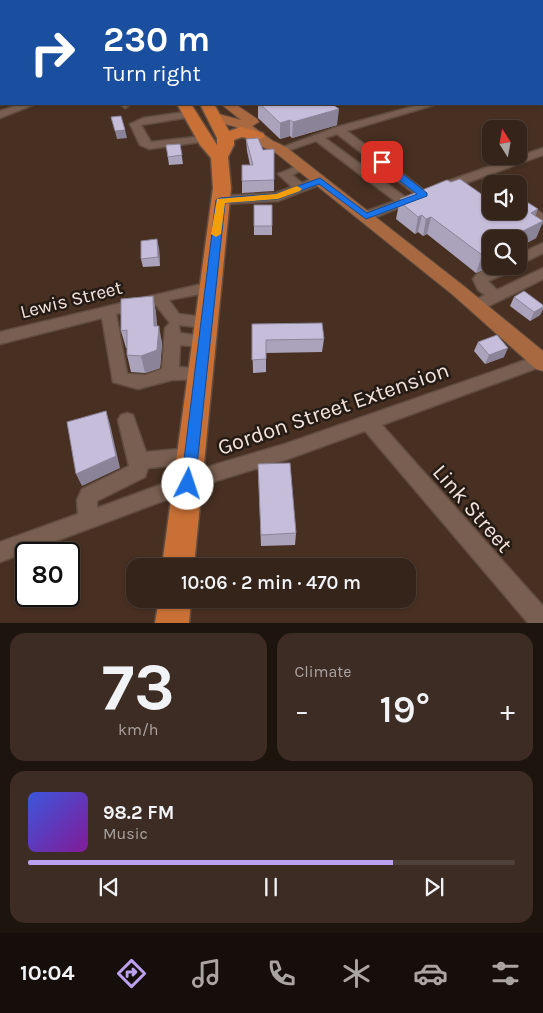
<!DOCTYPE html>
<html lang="en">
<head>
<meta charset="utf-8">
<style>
	body { margin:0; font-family:Karla,sans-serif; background:#3d2c23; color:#f1f3f6; height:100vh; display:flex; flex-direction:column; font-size:19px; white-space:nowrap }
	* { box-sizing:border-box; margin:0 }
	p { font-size:16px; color:#aaa4a2 }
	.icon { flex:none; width:28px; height:28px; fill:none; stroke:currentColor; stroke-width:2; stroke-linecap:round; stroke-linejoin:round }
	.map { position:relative; height:623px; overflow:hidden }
	.drawer { display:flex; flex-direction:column; gap:10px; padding:10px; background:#1d140e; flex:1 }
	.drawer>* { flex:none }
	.hud { position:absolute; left:0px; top:0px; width:544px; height:105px; box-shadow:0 1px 4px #0004,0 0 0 1px #4f4139; background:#1a4fa0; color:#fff; overflow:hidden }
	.needle { width:32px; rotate:349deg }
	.buttons { position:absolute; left:482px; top:120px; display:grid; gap:10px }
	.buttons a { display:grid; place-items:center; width:45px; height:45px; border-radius:10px; background:#35241a; box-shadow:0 1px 4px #0004,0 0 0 1px #4f4139; font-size:25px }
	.speed { position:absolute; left:15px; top:542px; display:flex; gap:10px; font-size:25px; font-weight:700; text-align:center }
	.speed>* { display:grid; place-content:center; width:65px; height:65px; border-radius:50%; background:#35241a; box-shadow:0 1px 4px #0004,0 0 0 1px #4f4139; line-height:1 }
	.speed .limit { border:2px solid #111; border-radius:8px; background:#fff; color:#111 }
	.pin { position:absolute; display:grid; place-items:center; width:42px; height:42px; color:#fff; margin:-21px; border-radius:10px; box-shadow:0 2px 8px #0006 }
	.me { position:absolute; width:55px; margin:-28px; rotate:4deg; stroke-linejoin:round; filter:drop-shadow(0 0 4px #0008) }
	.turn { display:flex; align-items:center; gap:18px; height:105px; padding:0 20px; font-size:22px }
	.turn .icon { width:65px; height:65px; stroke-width:2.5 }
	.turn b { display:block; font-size:35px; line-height:42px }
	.big { font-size:38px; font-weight:600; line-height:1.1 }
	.drawer .tile { flex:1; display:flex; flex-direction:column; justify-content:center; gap:8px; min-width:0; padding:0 18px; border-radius:15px; background:#3d2c23 }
	.drawer .dial { align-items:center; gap:0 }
	.dial b { font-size:65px; line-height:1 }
	.song { display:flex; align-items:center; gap:15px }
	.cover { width:60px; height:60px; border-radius:8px; background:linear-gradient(135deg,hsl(230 70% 55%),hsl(290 70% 35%)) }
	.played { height:5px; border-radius:2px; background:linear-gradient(90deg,#bca0f2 75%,#4f4139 75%) }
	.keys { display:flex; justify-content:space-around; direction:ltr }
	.heat { display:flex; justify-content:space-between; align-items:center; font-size:28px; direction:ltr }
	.drawer .tiles { flex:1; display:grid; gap:10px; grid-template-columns:1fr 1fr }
	.tile:last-child { grid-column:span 2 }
	.trip { position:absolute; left:126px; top:558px; width:290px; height:50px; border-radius:15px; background:#35241a; box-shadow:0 1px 4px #0004,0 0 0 1px #4f4139; font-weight:600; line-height:50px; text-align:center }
	.dock { display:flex; height:80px; justify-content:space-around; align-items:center; background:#150e0a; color:#aaa4a2 }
	.dock .icon { width:35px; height:35px }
	.dock .on { color:#bca0f2 }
	.dock b { font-size:22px; color:#f1f3f6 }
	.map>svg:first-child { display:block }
</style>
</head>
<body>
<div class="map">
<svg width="543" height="623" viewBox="0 0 543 623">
	<rect width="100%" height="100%" fill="#473022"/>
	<!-- green -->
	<path fill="#33551a" d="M 115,0 L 499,0 L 502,1 L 110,1 Z"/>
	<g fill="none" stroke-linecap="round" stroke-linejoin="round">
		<!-- minor casing -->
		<g stroke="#604c40" stroke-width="3">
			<path id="minor" d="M 0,47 L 1,48 L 1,54 L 0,53 Z
				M 543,70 L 543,77 L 542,77 L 542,70 Z
				M 21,104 L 35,104 L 0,118 L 0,111 Z
				M 120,104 L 130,104 L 130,105 L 125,108 Z
				M 422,104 L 437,104 L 347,131 L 430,195 L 371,219 L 366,220 L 360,216 L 361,213 L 395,201 L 316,141 L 281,153 L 275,150 L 337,127 ZM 337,134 L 415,194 L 405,197 L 325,138 Z
				M 192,111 L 197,114 L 196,116 L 141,125 L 151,142 L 204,136 L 209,139 L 208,141 L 149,149 L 140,145 L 130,124 L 143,118 Z
				M 543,148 L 543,155 L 447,190 L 439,190 L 437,187 L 439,184 Z
				M 303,164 L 309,167 L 292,175 L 302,183 L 316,177 L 324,177 L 324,183 L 278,201 L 220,204 L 214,200 L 220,196 L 276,193 L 292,187 L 278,174 Z
				M 519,199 L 543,214 L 543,224 L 519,209 Z
				M 543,243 L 543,253 L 527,261 L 524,266 L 488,281 L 497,290 L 543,268 L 543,279 L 481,310 L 471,310 L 469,306 L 471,302 L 485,295 L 478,290 L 473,279 C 482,265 504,266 519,266 L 519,254 Z
				M 210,282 L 217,287 L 215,291 L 169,300 L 179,314 L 211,318 L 214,322 L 211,326 L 206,328 L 179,325 L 180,333 L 210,337 L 212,341 L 210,345 L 204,347 L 180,345 L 179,367 L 206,369 L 208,374 L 206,379 L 172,380 L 138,389 L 113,382 L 102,318 L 0,344 L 0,332 ZM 155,304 L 170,323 L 165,328 L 162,369 L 145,375 L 129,374 L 127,373 L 116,314 Z
				M 540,355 L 543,356 L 543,366 L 382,425 L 543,606 L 543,623 L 528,623 L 365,431 L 285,460 L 219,480 L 0,562 L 0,542 L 78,514 L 77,500 L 82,489 L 129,466 L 118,420 L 121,415 L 127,413 L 133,415 L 146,452 L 190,448 L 197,450 L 199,456 L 197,462 L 190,464 L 148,468 L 145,477 L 97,501 L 97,508 L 217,464 L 285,444 Z"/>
		</g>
		<!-- major casing -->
		<g stroke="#604c40" stroke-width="2">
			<path id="major" d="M 221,104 L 235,104 L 257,119 L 259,122 L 252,126 L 273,141 L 286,147 L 465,287 L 543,351 L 543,371 L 536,369 L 453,295 L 276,153 L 263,147 L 236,127 L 210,120 L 209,117 L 210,114 L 215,113 L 241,120 Z"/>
		</g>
		<!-- highway casing -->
		<g stroke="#604c40" stroke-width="3">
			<path id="highway" d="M 74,0 L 86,0 L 87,1 L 75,1 Z
				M 177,104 L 191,104 L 217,145 L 217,138 L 200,104 L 214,104 L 229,131 L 241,127 L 263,133 L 265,136 L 257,141 L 242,137 L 234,140 L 234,145 L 228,157 L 231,188 L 194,566 L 162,566 L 213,188 L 211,158 L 200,145 Z
				M 159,599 L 191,599 L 189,623 L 155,623 Z"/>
		</g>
		<!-- minor -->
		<use href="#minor" fill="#795f51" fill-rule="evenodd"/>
		<!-- major -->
		<use href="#major" fill="#a86940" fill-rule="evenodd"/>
		<!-- highway -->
		<use href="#highway" fill="#c87035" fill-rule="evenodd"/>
	</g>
	<!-- wall -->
	<path fill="#aaa3bb" d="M 258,104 L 332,104 L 337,125 L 292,138 L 290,136 L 280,139 L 258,118 Z
		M 246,139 L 263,150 L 274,149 L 274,191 L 242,193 L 242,181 L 250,165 L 247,151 Z
		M 180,144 L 183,164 L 169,165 L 166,145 Z
		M 451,182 L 487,198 L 535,216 L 543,221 L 536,238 L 521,246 L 491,266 L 492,266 L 476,273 L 427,234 L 423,236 L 418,232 L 415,234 L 396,219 L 400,199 Z
		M 254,205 L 272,205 L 272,235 L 254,235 Z
		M 159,248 L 160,266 L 143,267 L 141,259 Z
		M 153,296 L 156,313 L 157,326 L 162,343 L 160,368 L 145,373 L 131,372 L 127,355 L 127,348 L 126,348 L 121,331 Z
		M 514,297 L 543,305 L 543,309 L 540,315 L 530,321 L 510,306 Z
		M 252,324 L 324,339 L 322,352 L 266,353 L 266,372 L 253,373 Z
		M 478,342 L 504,357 L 485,364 L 474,351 Z
		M 258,464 L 296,533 L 295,545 L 261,546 Z"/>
	<!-- shaded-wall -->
	<path fill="#8b8499" d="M 339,109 L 337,125 L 292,138 L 293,122 Z
		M 290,120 L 290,136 L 280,139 L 280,123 Z
		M 125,130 L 127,138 L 117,139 L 115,131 Z
		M 538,209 L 531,227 L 531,213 Z
		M 422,215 L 418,232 L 415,234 L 418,217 Z
		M 431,217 L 427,234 L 423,236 L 426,219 Z
		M 543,221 L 536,238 L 521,246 L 519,252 L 519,239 L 517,234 Z
		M 157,239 L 159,248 L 160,266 L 158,257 Z
		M 491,252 L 491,266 L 492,266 L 476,273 L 482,255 Z
		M 153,296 L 156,313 L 157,341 L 159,326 L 162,343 L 160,368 L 145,373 L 141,356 L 154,326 Z
		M 543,307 L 543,309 L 540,315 L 530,321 L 534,312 Z
		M 508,348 L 504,357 L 485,364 L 489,355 Z
		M 106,411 L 110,424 L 120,468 L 82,486 L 76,474 Z"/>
	<!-- building -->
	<path fill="#c6bdda" stroke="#8b8499" d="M 35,0 L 51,0 L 52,1 L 36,1 Z
		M 260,104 L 332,104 L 339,109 L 293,122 L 290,120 L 280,123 Z
		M 121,116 L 125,130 L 115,131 L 111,117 Z
		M 258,138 L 263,150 L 274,149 L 274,180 L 242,181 L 242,165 L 253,165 L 246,139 Z
		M 180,144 L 182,155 L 168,157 L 166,145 Z
		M 460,179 L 487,198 L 491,196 L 491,211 L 519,211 L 519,197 L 538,209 L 531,213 L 543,221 L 517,234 L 524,239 L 519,241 L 519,239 L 491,239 L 491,252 L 482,255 L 431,217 L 426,219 L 422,215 L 418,217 L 400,202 L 403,201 L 400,199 L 447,180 L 451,182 Z
		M 254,205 L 272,205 L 272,226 L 254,226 Z
		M 157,239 L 158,257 L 141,259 L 141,241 Z
		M 524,291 L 543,305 L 543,307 L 534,312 L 514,297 Z
		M 153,296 L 154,326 L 159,326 L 157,350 L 141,356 L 127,355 L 127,330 L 121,331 L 121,299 Z
		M 322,323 L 324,339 L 266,340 L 266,359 L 252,360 L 252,324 Z
		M 497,335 L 508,348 L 489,355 L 478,342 Z
		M 106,411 L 116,456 L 76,474 L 67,422 Z
		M 290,463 L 296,533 L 261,535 L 258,464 Z"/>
	<!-- route -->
	<path fill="#1a73e8" stroke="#114b97" d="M 378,160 L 385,160 L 427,193 L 427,196 L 366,219 L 319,184 L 278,199 L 225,203 L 195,484 L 193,488 L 188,490 L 183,488 L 181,484 L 216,200 L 220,198 L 276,194 L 320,178 L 367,213 L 417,194 L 378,164 Z"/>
	<!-- slow -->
	<path fill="#f59e0b" d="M 297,186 L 302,189 L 300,191 L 278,199 L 225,203 L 221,234 L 216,237 L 211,234 L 217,199 L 276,194 Z"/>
	<g text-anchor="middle" stroke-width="5" stroke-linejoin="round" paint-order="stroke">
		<!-- street labels -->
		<g font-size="19" fill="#f3e3db" stroke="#251b15">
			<text transform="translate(71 299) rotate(-14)" y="7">Lewis Street</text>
		</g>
		<!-- near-street labels -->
		<g font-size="22" fill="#f3e3db" stroke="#251b15">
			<text transform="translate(333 408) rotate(-19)" y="8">Gordon Street Extension</text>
			<text transform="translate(473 508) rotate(49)" y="8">Link Street</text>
		</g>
	</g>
</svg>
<div class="buttons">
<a><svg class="needle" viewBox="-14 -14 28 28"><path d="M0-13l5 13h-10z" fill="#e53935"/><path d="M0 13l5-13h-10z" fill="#aaa4a2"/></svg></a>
<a><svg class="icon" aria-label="sound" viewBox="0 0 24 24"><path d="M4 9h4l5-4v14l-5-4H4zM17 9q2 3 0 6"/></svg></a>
<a><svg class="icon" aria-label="search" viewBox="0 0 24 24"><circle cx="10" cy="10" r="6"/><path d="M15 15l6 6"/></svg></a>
</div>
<div class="speed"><div class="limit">80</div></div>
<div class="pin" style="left:382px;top:162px;background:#d93025"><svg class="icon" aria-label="arrive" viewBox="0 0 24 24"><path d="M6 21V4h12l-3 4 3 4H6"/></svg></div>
<svg class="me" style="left:188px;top:484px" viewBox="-20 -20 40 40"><circle r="19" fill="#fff"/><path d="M0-13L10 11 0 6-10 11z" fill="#1a73e8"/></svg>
<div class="trip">10:06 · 2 min · 470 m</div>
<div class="hud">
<div class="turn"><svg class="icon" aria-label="right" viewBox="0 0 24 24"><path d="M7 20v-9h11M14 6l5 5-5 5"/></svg><div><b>230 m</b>Turn right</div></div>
</div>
</div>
<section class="drawer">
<div class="tiles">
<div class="tile dial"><b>73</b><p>km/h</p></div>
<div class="tile"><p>Climate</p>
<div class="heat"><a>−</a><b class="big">19°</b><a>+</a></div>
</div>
<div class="tile">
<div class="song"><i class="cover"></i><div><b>98.2 FM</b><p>Music</p></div></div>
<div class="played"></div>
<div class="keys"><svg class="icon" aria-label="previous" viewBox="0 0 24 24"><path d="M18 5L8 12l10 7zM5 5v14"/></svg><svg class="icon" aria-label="pause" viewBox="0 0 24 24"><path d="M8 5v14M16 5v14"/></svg><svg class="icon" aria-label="next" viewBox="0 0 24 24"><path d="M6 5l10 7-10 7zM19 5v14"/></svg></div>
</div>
</div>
</section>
<nav class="dock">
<b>10:04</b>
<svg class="icon on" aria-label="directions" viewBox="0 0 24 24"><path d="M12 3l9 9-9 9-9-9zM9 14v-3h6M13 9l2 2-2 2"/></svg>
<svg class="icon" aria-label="music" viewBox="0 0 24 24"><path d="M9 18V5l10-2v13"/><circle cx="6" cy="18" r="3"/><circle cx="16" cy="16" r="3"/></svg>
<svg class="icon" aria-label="phone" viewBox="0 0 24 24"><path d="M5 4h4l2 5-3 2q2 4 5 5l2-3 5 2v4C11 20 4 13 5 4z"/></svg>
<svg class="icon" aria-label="climate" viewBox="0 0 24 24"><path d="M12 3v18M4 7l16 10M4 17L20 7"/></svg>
<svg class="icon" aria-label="car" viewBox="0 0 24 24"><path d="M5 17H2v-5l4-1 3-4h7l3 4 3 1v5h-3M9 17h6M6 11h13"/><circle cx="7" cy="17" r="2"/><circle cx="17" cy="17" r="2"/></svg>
<svg class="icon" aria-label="filters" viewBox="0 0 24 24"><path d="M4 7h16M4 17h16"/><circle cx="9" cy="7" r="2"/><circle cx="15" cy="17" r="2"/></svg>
</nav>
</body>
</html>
